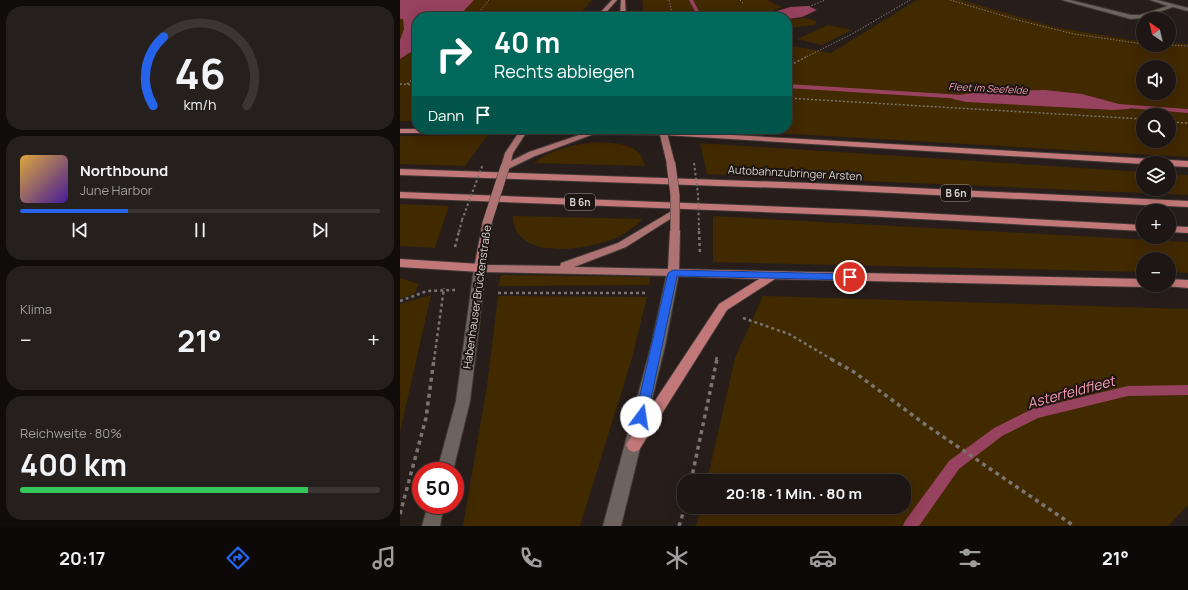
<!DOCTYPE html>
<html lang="de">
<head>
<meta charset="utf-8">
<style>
	body { margin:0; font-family:Manrope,sans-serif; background:#251f1d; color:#f1f3f6; height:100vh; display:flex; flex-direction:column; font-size:15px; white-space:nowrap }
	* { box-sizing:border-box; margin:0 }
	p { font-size:13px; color:#a09fa0 }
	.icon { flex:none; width:22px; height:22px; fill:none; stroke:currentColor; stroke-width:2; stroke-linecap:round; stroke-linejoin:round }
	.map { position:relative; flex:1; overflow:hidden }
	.drawer { display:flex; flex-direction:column; gap:6px; padding:6px; background:#100c0b; width:400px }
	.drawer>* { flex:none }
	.hud { position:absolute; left:12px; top:12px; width:380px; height:122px; border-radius:16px; box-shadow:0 4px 16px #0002,0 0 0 1px #3b3534; background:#00695c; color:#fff; overflow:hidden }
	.needle { width:26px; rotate:325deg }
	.tools { position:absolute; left:736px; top:12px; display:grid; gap:8px }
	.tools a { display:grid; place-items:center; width:40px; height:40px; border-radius:50%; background:#1d1614; box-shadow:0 4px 16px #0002,0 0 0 1px #3b3534; font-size:20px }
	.speed { position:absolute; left:12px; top:462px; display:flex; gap:8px; font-size:20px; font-weight:700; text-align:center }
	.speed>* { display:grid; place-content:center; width:52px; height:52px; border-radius:50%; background:#1d1614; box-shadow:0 4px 16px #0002,0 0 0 1px #3b3534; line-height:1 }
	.speed .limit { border:6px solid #d22; background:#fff; color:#111 }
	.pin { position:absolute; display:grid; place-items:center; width:34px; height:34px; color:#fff; margin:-17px; border:2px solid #fff; border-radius:50%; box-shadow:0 1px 4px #0007 }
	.me { position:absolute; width:44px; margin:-22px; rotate:14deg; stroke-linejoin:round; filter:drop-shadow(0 0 3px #0008) }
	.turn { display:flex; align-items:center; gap:14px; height:84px; padding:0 16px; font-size:18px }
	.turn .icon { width:52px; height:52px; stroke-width:2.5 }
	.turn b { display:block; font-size:28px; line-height:34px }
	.then { display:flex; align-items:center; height:38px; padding:0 16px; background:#0003; gap:8px; font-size:15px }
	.big { font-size:30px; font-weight:700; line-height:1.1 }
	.drawer .widget { flex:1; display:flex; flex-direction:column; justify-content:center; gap:6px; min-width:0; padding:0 14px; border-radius:16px; background:#251f1d }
	.drawer .dial { align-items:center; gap:0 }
	.dial svg { height:104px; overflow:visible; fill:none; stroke:#3b3534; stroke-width:7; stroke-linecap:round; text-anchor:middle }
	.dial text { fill:#f1f3f6; stroke:none }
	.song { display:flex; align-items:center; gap:12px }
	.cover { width:48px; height:48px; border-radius:6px; background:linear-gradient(135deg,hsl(40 70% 55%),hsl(260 70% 35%)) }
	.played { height:4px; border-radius:2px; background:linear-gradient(90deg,#2563eb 30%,#3b3534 30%) }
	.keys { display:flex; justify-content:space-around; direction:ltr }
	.heat { display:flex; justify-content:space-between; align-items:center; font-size:22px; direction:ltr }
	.charge { height:6px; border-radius:3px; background:linear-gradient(90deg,#34c759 80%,#3b3534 0) }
	.trip { position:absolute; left:277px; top:474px; width:234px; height:40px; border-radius:16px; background:#1d1614; box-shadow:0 4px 16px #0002,0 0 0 1px #3b3534; font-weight:700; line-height:40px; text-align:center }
	.tabs { display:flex; height:64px; justify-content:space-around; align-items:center; background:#0c0908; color:#a09fa0 }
	.tabs .icon { width:28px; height:28px }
	.tabs .current { color:#2563eb }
	.tabs b { font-size:18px; color:#f1f3f6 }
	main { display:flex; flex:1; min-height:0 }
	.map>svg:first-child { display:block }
</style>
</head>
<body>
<main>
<section class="drawer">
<div class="widget dial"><svg viewBox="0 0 100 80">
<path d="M14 69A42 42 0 1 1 86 69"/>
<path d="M14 69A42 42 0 0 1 22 16" stroke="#2563eb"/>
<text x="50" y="56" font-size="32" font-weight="700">46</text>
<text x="50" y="72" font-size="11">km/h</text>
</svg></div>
<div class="widget">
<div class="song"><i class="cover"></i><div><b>Northbound</b><p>June Harbor</p></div></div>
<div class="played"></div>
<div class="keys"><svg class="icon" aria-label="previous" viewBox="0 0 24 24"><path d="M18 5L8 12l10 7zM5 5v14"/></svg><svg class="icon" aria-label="pause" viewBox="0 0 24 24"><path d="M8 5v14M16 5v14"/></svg><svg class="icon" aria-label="next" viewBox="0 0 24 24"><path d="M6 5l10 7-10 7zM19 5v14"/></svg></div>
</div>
<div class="widget"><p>Klima</p>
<div class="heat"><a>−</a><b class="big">21°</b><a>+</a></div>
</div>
<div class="widget"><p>Reichweite · 80%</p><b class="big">400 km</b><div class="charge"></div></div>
</section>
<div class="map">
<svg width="788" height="526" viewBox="0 0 788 526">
	<rect width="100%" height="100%" fill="#271e1b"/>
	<!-- green -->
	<path fill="#412900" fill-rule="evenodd" d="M 0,0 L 192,0 L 177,17 L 17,17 L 17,121 L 0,121 Z
		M 242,0 L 367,0 L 382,7 L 374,10 L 372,15 L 374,17 L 244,17 Z
		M 517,0 L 561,0 L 654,27 L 743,42 L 743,45 L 769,45 L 769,43 L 788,44 L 788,157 L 308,129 L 387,129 L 387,45 L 431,53 ZM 743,67 L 769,67 L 769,93 L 743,93 ZM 743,115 L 769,115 L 769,141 L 743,141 Z
		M 406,18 L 416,21 L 415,25 L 387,28 L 387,19 Z
		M 428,25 L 452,30 L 422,45 L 397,39 Z
		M 88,135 L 65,166 L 0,164 L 0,136 Z
		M 195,142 C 215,143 240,142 245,166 L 134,163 C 152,149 172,145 195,142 Z
		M 300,143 L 743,172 L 743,189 L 769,189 L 769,174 L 788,175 L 788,195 L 307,174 Z
		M 0,204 L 49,206 L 35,248 L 0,246 Z
		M 113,216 L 242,219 C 236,226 229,231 220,236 C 196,248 129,261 115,228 C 114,224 113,220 113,216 Z
		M 313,216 L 788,242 L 788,273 L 769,272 L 769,259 L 743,259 L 743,272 L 313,262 Z
		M 101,275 L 250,277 L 249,285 L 98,286 Z
		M 0,278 L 19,284 L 15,293 L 0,299 Z
		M 31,295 L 0,432 L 0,304 Z
		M 98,296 L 247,297 L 232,358 L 180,526 L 63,526 L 87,386 Z
		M 363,296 L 788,309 L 788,505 L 768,526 L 296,526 L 301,507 L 504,507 L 504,481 L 307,481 L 335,358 Z"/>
	<!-- water -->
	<path fill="#97425e" d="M 0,0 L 74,0 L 58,17 L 17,17 L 17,48 L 0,59 L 0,40 L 4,29 L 3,19 L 0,19 Z
		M 408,6 L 417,10 L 402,17 L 387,19 L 387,17 L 375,17 L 377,11 L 390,7 Z
		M 645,90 L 682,94 L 730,107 L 729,109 L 714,110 L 566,102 L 553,99 L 552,96 L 586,91 Z"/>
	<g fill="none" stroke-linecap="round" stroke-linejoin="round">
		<!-- stream -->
		<path fill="#97425e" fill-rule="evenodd" d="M 289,0 L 293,0 L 302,17 L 298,17 Z
			M 387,84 L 563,95 L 566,97 L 563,99 L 387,88 Z
			M 718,104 L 788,109 L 788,113 L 716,107 L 715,106 Z
			M 788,385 L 788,395 L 728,396 L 638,418 L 602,436 L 559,469 L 519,526 L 503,526 L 505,521 L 549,461 L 594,428 L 632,409 L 728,386 Z"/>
		<!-- minor casing -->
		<g stroke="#403937" stroke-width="2">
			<path id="minor" d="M 662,0 L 670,0 L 731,15 L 740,15 L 768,6 L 750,0 L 757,0 L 788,8 L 788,11 L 773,7 L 742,18 L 731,19 Z"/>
		</g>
		<!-- secondary casing -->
		<g stroke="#403937" stroke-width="2">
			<path id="secondary" d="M 80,264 L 86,268 L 70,401 L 53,471 L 37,471 L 56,401 L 74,268 Z
				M 273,269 L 279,273 L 265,346 L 221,526 L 203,526 L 251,346 L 267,273 Z
				M 28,505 L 44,505 L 40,526 L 22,526 Z"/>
		</g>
		<!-- primary casing -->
		<g stroke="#403937" stroke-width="2">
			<path id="primary" d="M 212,0 L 217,0 L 202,17 L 196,17 Z
				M 221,0 L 225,0 L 226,17 L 220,17 Z
				M 121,129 L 259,131 L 258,129 L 266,129 L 275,164 L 271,167 L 267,164 L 260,135 L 194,134 L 135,156 L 108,169 L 102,169 L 101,167 L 105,153 ZM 126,133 L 182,134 L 129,152 L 111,161 L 113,153 Z
				M 275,209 L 278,210 L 280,212 L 278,214 L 226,247 L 174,267 L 268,269 L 270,231 L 275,228 L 280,231 L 279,273 L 277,276 L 80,272 L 74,268 L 83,221 L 91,221 L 92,223 L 86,265 L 160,266 L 161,263 L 218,243 Z"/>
		</g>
		<!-- trunk casing -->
		<g stroke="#403937" stroke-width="2">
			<path id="trunk" d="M 0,129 L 125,129 L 128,131 L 124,133 L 0,133 Z
				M 261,131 L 788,161 L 788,167 L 769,166 L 769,163 L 743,164 L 264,135 L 261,135 Z
				M 0,169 L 410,183 L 788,201 L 788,207 L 410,189 L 0,175 Z
				M 0,192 L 464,210 L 743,225 L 743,231 L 464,216 L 0,198 Z
				M 769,226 L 788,227 L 788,233 L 769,232 Z
				M 0,259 L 80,264 L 86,268 L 80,272 L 0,267 Z
				M 273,269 L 743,279 L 743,285 L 748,285 L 743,287 L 375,279 L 327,310 L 239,450 L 234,452 L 229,450 L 226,445 L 229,440 L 319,304 L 359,279 L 269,276 L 267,273 Z
				M 769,279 L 788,280 L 788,288 L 765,286 L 769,285 Z"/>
		</g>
		<!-- path-far4 -->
		<path stroke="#7b7471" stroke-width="1" stroke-dasharray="1.5 1.5" stroke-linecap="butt" d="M 269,0 L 273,17
			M 340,0 L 344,4
			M 550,0 L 621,21 L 674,34 L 743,44
			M 406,8 L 425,0
			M 75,17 L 89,0
			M 769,45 L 788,46
			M 404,58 L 452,34 L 510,0"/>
		<!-- path-far3 -->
		<path stroke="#7b7471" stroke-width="1.5" stroke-dasharray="2 2" stroke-linecap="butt" d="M 387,67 L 406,57
			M 0,84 L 17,85
			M 7,84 L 17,76
			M 387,98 L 743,119
			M 769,122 L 788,123"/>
		<!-- path-far2 -->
		<path stroke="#7b7471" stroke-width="2" stroke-dasharray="2.5 2.5" stroke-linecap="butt" d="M 59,232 L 62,220"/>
		<!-- path-far1 -->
		<path stroke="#7b7471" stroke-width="2.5" stroke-dasharray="3 3" stroke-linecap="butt" d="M 299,231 L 300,254
			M 55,247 L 59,231
			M 98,293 L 247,293
			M 0,301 L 27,291 L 55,290
			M 343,318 L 389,334 L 433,360
			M 34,360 L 44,288
			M 316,360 L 317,357"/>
		<!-- path -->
		<path stroke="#7b7471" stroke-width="3.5" stroke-dasharray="4 4" stroke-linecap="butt" d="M 431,359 L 454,372 L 526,425 L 674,526
			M 291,481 L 317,359
			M 0,514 L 26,418 L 34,359
			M 279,526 L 285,507"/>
		<!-- minor -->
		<use href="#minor" fill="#6e635f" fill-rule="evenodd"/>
		<!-- secondary -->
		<use href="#secondary" fill="#6e635f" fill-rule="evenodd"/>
		<!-- primary -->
		<use href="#primary" fill="#ad7372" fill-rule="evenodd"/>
		<!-- trunk -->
		<use href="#trunk" fill="#c27878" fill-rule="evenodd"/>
		<!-- primary-bridge casing -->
		<g stroke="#403937" stroke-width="10" stroke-linecap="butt">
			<path id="primary-bridge" d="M 271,164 L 275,195 L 275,231
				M 87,223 L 105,167"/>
		</g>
		<!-- path-bridge -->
		<path stroke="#7b7471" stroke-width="2" stroke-dasharray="2.5 2.5" stroke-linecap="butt" d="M 294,163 L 298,194 L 299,231
			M 62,220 L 83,164"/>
		<!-- primary-bridge -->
		<use href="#primary-bridge" stroke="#ad7372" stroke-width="9"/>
	</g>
	<!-- route -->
	<path fill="#2563eb" stroke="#184099" d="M 273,270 L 450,274 L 455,277 L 450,280 L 277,276 L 247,417 L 245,421 L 241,422 L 237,421 L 235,417 L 268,273 Z"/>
	<g text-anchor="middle" stroke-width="4" stroke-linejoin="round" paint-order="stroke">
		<!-- far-water labels -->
		<g font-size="10" font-style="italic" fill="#fc9db8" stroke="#1d1512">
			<text transform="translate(588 88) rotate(3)" y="4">Fleet im Seefelde</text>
		</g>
		<!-- shield labels -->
		<g fill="#1d1512" stroke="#a19b98" stroke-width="1">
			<rect x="541" y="185" width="30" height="16" rx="3"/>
			<rect x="165" y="194" width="30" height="16" rx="3"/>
		</g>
		<g font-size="10" font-weight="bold" fill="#dad4d2">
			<text x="556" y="197">B 6n</text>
			<text x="180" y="206">B 6n</text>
		</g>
		<!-- street labels -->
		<g font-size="11" fill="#dad4d2" stroke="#1d1512">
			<text transform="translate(395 173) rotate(3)" y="4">Autobahnzubringer Arsten</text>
			<text transform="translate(77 297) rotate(-82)" y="4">Habenhauser Brückenstraße</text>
		</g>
		<!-- near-water labels -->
		<g font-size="14" font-style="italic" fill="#fc9db8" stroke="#1d1512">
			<text transform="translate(671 392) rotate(-15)" y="5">Asterfeldfleet</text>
		</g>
	</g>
</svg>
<div class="tools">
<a><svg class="needle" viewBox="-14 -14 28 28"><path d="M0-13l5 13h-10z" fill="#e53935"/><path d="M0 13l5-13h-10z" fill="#a09fa0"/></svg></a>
<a><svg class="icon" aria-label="sound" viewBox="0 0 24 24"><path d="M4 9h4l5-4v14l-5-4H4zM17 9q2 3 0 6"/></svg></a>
<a><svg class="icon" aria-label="search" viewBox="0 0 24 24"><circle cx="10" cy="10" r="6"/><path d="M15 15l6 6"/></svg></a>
<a><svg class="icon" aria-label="layers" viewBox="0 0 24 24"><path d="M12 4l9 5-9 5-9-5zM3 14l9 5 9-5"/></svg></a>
<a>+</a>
<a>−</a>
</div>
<div class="speed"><div class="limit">50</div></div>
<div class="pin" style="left:450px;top:277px;background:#d93025"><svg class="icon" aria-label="arrive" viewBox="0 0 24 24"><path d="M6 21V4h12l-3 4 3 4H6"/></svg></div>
<svg class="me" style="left:241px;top:417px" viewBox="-20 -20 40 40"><circle r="19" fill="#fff"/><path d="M0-13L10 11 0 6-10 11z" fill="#2563eb"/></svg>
<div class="trip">20:18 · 1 Min. · 80 m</div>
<div class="hud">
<div class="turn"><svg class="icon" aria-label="right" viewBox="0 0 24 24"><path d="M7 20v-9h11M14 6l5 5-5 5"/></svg><div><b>40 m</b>Rechts abbiegen</div></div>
<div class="then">Dann<svg class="icon" aria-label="arrive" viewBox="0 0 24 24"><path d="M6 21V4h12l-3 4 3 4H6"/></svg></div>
</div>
</div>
</main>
<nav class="tabs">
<b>20:17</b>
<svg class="icon current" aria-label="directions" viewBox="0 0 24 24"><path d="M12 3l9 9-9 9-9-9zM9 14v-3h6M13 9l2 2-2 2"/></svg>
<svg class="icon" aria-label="music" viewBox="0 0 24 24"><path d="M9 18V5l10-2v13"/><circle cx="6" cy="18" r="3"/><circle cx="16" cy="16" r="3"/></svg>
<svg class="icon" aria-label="phone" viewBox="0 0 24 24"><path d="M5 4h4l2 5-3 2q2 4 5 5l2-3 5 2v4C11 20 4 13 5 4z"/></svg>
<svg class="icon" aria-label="climate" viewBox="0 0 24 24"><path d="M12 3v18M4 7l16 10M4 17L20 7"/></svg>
<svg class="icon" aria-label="car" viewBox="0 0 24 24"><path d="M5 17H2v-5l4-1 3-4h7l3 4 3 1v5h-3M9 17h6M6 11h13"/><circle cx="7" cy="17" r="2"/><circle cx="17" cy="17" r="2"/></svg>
<svg class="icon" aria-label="filters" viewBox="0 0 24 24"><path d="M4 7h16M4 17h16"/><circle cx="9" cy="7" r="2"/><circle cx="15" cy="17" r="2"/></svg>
<b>21°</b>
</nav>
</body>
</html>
